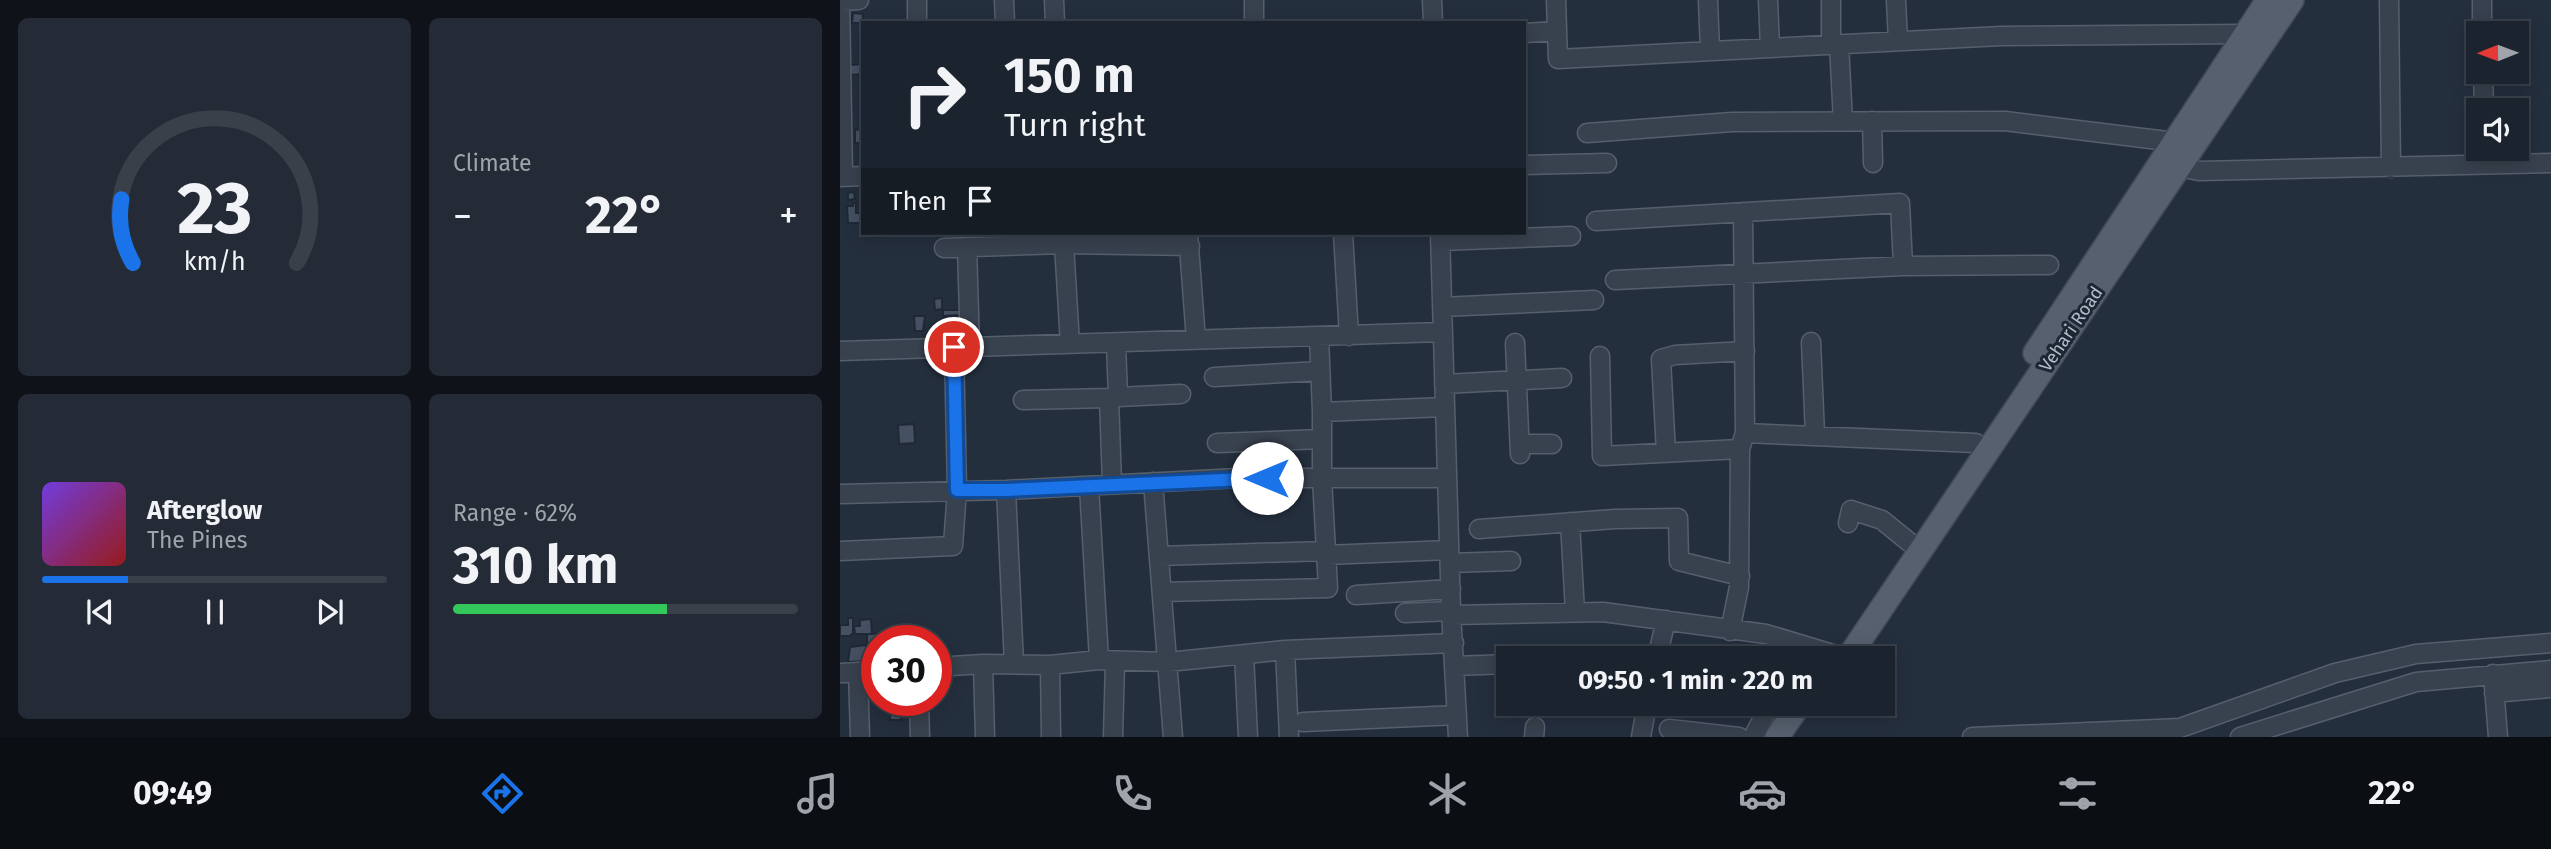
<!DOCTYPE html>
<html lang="en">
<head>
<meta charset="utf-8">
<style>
	body { margin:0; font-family:"Fira Sans",sans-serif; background:#242b36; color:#f1f3f6; height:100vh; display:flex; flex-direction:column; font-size:26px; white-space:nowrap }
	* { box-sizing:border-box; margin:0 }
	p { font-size:23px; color:#a0a4aa }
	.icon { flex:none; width:38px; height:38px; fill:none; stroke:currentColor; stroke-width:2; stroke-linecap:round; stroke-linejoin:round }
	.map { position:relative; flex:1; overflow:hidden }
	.drawer { display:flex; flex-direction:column; gap:18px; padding:18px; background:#0f1319; width:840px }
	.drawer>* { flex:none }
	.banner { position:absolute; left:21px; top:21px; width:665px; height:214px; border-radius:0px; box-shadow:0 4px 18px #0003,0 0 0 2px #39404a; background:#1b232e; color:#f1f3f6; overflow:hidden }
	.needle { width:46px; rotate:269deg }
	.buttons { position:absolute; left:1626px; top:21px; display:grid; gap:14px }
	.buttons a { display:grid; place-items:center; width:63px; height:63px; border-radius:0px; background:#1b232e; box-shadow:0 4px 18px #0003,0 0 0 2px #39404a; font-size:35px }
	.speed { position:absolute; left:21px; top:625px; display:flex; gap:14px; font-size:35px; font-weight:700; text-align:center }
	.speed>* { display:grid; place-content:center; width:91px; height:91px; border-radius:50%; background:#1b232e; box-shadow:0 4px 18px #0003,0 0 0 2px #39404a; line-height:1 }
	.speed .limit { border:10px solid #d22; background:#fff; color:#111 }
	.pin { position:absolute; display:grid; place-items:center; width:60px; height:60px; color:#fff; margin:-30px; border:4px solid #fff; border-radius:50%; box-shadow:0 2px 7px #0007 }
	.me { position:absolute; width:77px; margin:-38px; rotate:270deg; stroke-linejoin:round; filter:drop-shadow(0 0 5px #0008) }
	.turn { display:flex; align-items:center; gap:24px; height:147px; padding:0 28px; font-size:32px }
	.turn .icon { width:91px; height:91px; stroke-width:2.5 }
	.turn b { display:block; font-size:49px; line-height:60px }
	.then { display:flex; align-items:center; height:66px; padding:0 28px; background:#0003; gap:14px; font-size:26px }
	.big { font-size:52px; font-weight:700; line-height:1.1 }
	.drawer .widget { flex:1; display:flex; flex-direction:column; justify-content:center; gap:10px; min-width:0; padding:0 24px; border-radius:10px; background:#242b36 }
	.drawer .dial { align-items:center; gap:0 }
	.dial svg { height:182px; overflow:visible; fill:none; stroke:#39404a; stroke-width:7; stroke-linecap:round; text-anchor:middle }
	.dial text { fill:#f1f3f6; stroke:none }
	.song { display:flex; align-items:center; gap:21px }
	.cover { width:84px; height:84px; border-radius:10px; background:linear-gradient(135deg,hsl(260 70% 55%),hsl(0 70% 35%)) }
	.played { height:7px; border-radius:4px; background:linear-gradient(90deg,#1a73e8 25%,#39404a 25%) }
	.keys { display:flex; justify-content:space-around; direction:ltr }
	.heat { display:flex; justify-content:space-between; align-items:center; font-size:38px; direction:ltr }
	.charge { height:10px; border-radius:5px; background:linear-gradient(90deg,#34c759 62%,#39404a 0) }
	.drawer .tiles { flex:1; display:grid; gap:18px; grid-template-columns:repeat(2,1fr) }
	.trip { position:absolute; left:656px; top:646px; width:399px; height:70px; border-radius:0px; background:#1b232e; box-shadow:0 4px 18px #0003,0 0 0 2px #39404a; font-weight:700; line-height:70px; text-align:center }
	.dock { display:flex; height:112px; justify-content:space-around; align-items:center; background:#0b0e12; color:#a0a4aa }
	.dock .icon { width:49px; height:49px }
	.dock .selected { color:#1a73e8 }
	.dock b { font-size:32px; color:#f1f3f6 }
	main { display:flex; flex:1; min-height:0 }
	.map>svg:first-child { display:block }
</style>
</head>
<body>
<main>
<section class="drawer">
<div class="tiles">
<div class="widget dial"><svg viewBox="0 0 100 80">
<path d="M14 69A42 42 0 1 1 86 69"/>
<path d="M14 69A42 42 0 0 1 9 41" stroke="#1a73e8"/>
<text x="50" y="56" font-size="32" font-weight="700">23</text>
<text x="50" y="72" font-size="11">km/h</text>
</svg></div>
<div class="widget"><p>Climate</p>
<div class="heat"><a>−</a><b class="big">22°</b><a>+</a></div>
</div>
<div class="widget">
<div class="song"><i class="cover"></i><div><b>Afterglow</b><p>The Pines</p></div></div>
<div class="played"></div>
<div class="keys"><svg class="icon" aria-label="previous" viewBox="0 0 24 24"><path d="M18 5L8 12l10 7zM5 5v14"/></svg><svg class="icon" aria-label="pause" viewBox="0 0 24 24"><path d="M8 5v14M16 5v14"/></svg><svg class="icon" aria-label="next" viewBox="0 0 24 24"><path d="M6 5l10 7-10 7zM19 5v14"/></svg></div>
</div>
<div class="widget"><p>Range · 62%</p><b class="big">310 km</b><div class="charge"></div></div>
</div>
</section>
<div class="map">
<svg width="1711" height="737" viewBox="0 0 1711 737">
	<rect width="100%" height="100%" fill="#242f3e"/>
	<!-- building -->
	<path fill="#455162" stroke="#1f2835" stroke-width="2" d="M 13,13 L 23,14 L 22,23 L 12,23 Z
		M 23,64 L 23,74 L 10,75 L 10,65 Z
		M 23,129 L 23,143 L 15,143 L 15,130 Z
		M 14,192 L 15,199 L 8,200 L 8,193 Z
		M 13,203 L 16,203 L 16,213 L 23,213 L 23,223 L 8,223 L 7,206 L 13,206 Z
		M 102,298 L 102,309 L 95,310 L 94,299 Z
		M 103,310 L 120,310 L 120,315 L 103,316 Z
		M 74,316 L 85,316 L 83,331 L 75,331 Z
		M 94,325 L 109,325 L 109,333 L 99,333 L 99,336 L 94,336 Z
		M 74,424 L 75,443 L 59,444 L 58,425 Z
		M 8,618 L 13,618 L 13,633 L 10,636 L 0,636 L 0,625 L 8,625 Z
		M 31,619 L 32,634 L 15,634 L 14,626 L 20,626 L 20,620 Z
		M 50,633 L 51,640 L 27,643 L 27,634 Z
		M 26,645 L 27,661 L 8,662 L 10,647 Z
		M 50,714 L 61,715 L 61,720 L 50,720 Z"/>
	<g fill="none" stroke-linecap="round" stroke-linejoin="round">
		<!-- minor casing -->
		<g stroke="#565f6c" stroke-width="21">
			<path id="minor" d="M 0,0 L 3,177
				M 77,0 L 77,23
				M 164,0 L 165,23
				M 214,0 L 215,23
				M 414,0 L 414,23
				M 592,0 L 593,23
				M 716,0 L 718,59 L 1161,36 L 1404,34
				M 868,0 L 870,51
				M 928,0 L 930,48
				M 991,0 L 991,45
				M 1056,0 L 1058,41
				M 1549,0 L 1551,168
				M 1642,0 L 1642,33
				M 0,1 L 19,0
				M 684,33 L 717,31
				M 999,44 L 1003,122
				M 1643,72 L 1644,110
				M 1032,121 L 1033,163
				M 747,133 L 892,122 L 1165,121 L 1335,142
				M 684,165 L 767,163
				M 1340,167 L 1359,171 L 1711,163
				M 0,177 L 23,176
				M 756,221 L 1060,203 L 1063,266
				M 348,233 L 356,340
				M 503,233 L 509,336
				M 600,233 L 611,611 L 618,737
				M 600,241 L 731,236
				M 224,244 L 230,344
				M 127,247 L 130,347
				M 104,248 L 224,244 L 350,246
				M 775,280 L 1063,266 L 1209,265
				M 602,307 L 754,300
				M 479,337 L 482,412 L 605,407
				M 971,342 L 975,435
				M 675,343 L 680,454
				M 0,351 L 602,332
				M 760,356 L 762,456 L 900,449
				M 374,377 L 480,371
				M 604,384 L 722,378
				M 278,397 L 341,394
				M 183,400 L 269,398
				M 905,433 L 1136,443
				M 377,443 L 482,439
				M 680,444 L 712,444
				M 826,453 L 821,359 L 835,355 L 905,351
				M 313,482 L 333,737
				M 272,484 L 269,398 L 278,397 L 276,343
				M 249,486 L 259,660
				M 166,490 L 174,664
				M 0,494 L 166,490 L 399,478 L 607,478
				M 730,522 L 735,612
				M 1008,523 L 1011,510 L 1042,520 L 1069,542
				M 639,529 L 775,519 L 838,518 L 839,561 L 900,576
				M 0,551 L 113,546 L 117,490 L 114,347
				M 486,555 L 609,550
				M 319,556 L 486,551
				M 610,563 L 671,561
				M 322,592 L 488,588 L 482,478 L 482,412
				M 516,595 L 611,589
				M 565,613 L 611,611
				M 612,615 L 763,612 L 926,634 L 993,654
				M 890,631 L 899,587 L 900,449 L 905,433 L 903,212
				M 445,650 L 449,737
				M 404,654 L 408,737
				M 817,658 L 826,620
				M 143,664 L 145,737
				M 210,665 L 211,737
				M 615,666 L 668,664
				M 96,667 L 143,664 L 210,665 L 259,660 L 328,662 L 445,650 L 614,643
				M 18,672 L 20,737
				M 0,673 L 37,671
				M 1653,674 L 1658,737
				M 1654,693 L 1711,688
				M 79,700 L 80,737
				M 902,704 L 929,707 L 951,716
				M 463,722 L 617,715
				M 829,729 L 899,737
				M 273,737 L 275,662
				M 694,737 L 695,727
				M 801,737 L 807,704
				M 913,737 L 929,707
				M 1132,737 L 1340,728 L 1495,673 L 1576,654 L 1711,643
				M 1400,737 L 1576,682 L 1711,670"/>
		</g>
		<!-- major casing -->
		<g stroke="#414a57" stroke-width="26">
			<path id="major" d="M 1195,353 L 1428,0
				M 1008,658 L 1452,0
				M 937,737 L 960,704"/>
		</g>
		<!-- minor -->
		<use href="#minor" stroke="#38414e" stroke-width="18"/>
		<!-- major -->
		<use href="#major" stroke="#56606e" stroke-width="23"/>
	</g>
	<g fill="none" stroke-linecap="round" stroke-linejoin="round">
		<!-- route casing -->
		<g stroke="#114b97" stroke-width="18">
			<path id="route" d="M 114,347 L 117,490 L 166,490 L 427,478"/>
		</g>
		<!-- route -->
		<use href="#route" stroke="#1a73e8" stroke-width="12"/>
	</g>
	<g text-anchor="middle" stroke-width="6" stroke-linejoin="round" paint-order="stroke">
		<!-- street labels -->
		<g font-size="18" fill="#b4bcc9" stroke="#1d2633">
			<text transform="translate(1231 329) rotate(-56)" y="6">Vehari Road</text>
		</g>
	</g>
</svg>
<div class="buttons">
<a><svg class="needle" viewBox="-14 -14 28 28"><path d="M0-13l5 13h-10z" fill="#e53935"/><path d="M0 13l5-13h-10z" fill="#a0a4aa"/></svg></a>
<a><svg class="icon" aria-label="sound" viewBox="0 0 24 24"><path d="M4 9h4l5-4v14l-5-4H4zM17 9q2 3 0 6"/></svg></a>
</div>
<div class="speed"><div class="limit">30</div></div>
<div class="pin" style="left:114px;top:347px;background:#d93025"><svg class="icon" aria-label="arrive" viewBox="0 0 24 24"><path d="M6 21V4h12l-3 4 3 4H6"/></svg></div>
<svg class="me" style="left:427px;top:478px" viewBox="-20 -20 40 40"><circle r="19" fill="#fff"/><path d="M0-13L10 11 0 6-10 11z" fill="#1a73e8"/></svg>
<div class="trip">09:50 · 1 min · 220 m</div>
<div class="banner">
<div class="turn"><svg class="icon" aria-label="right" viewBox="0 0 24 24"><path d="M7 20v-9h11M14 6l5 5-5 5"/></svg><div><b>150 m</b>Turn right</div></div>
<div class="then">Then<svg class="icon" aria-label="arrive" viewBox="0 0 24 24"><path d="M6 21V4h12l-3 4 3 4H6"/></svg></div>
</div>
</div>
</main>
<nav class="dock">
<b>09:49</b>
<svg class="icon selected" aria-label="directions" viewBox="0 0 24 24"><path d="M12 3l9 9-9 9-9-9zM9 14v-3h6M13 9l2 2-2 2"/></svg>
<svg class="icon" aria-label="music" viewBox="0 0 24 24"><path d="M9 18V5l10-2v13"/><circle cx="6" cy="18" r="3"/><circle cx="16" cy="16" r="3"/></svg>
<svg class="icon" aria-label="phone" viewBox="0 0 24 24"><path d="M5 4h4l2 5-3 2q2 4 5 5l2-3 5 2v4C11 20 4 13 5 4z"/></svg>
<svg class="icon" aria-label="climate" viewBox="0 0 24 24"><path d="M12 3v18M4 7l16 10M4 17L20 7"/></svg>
<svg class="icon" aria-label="car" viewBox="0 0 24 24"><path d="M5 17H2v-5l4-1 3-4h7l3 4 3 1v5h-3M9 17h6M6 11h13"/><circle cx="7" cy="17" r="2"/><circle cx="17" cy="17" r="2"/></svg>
<svg class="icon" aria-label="filters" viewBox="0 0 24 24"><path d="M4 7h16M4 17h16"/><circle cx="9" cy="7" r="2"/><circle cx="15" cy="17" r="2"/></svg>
<b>22°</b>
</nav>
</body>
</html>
